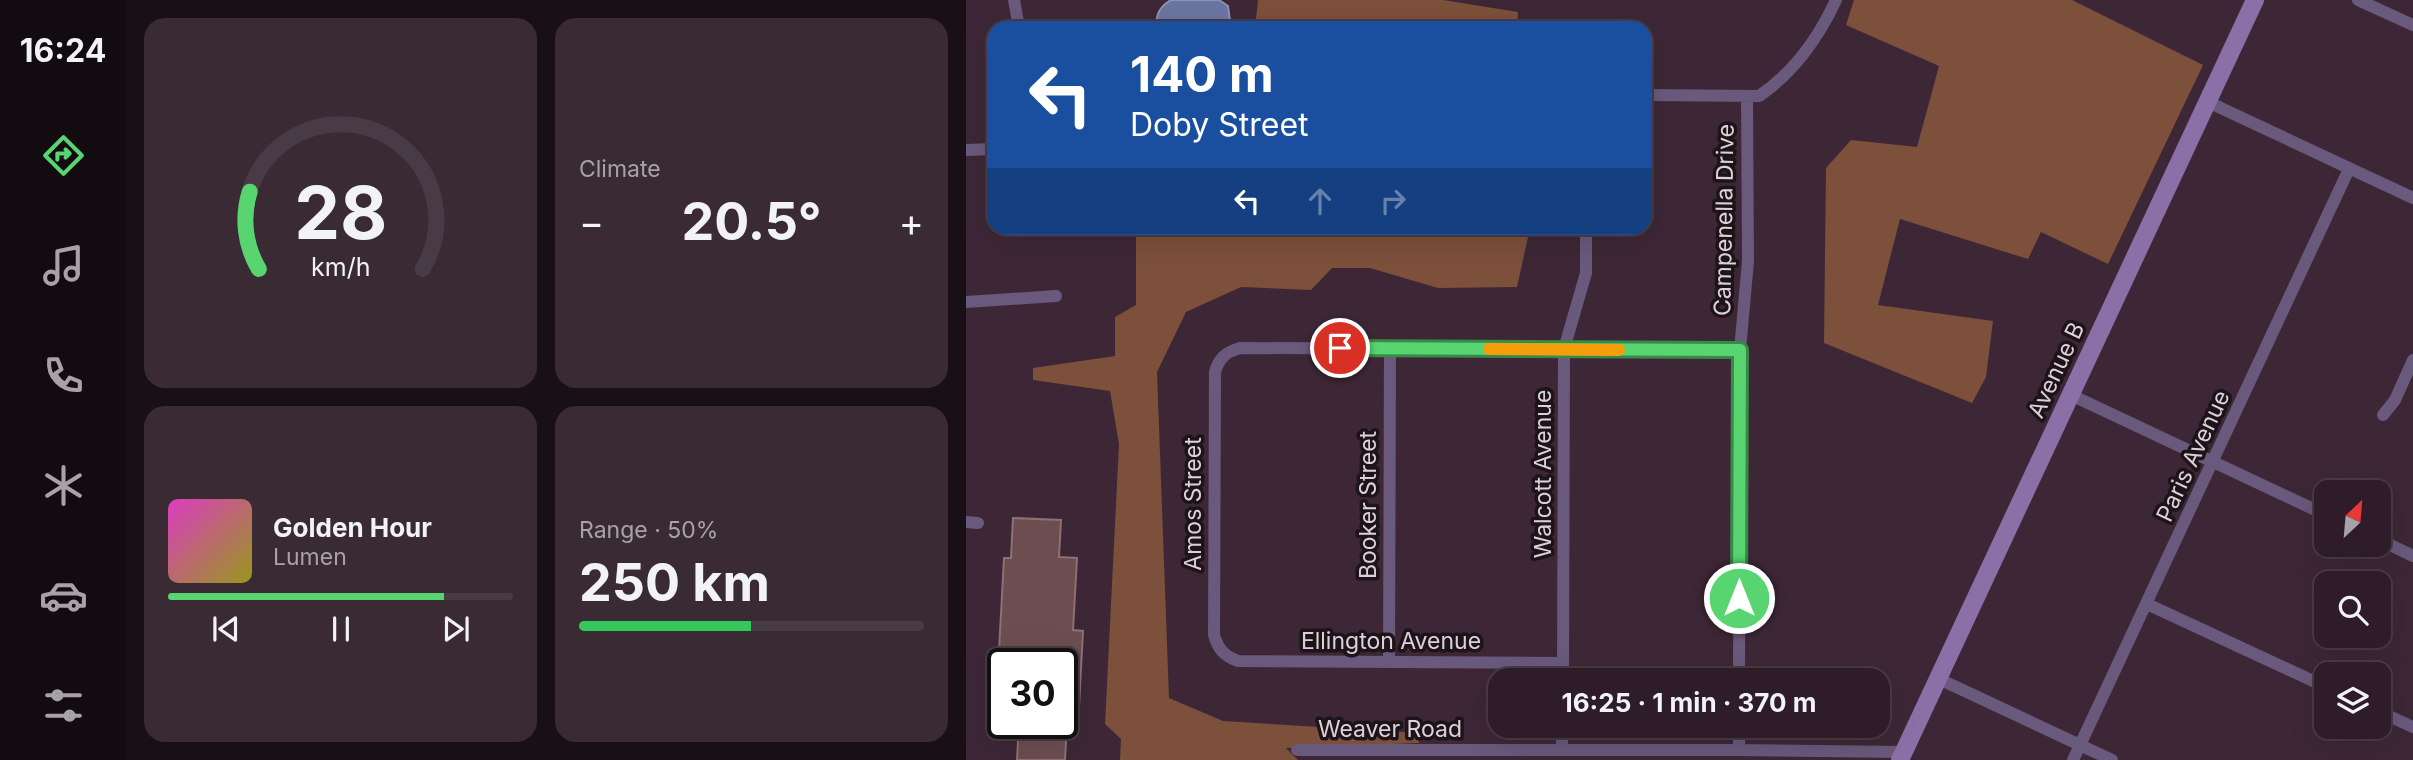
<!DOCTYPE html>
<html lang="en">
<head>
<meta charset="utf-8">
<style>
	body { margin:0; font-family:Inter,sans-serif; background:#3a2a34; color:#f1f3f6; height:100vh; display:flex; flex-direction:column; font-size:26px; white-space:nowrap }
	* { box-sizing:border-box; margin:0 }
	p { font-size:23px; color:#a7a2a8 }
	.icon { flex:none; width:38px; height:38px; fill:none; stroke:currentColor; stroke-width:2; stroke-linecap:round; stroke-linejoin:round }
	.map { position:relative; flex:1; overflow:hidden }
	.panel { display:flex; flex-direction:column; gap:18px; padding:18px; background:#191016; width:840px }
	.panel>* { flex:none }
	.hud { position:absolute; left:21px; top:21px; width:665px; height:214px; border-radius:21px; box-shadow:0 7px 28px #0002,0 0 0 2px #493b45; background:#1a4fa0; color:#fff; overflow:hidden }
	.needle { width:46px; rotate:26deg }
	.buttons { position:absolute; left:1348px; top:480px; display:grid; gap:14px }
	.buttons a { display:grid; place-items:center; width:77px; height:77px; border-radius:14px; background:#2e1d28; box-shadow:0 7px 28px #0002,0 0 0 2px #493b45; font-size:35px }
	.speed { position:absolute; left:21px; top:648px; display:flex; gap:14px; font-size:35px; font-weight:700; text-align:center }
	.speed>* { display:grid; place-content:center; width:91px; height:91px; border-radius:50%; background:#2e1d28; box-shadow:0 7px 28px #0002,0 0 0 2px #493b45; line-height:1 }
	.speed .limit { border:4px solid #111; border-radius:10px; background:#fff; color:#111 }
	.pin { position:absolute; display:grid; place-items:center; width:60px; height:60px; color:#fff; margin:-30px; border:4px solid #fff; border-radius:50%; box-shadow:0 2px 7px #0007 }
	.me { position:absolute; width:77px; margin:-38px; rotate:0deg; stroke-linejoin:round; filter:drop-shadow(0 0 5px #0008) }
	.turn { display:flex; align-items:center; gap:24px; height:147px; padding:0 28px; font-size:32px }
	.turn .icon { width:91px; height:91px; stroke-width:2.5 }
	.turn b { display:block; font-size:49px; line-height:60px }
	.lanes { display:flex; align-items:center; height:66px; padding:0 28px; background:#0003; justify-content:center; gap:35px; direction:ltr }
	.lanes .off { opacity:.35 }
	.big { font-size:52px; font-weight:700; line-height:1.1 }
	.panel .card { flex:1; display:flex; flex-direction:column; justify-content:center; gap:10px; min-width:0; padding:0 24px; border-radius:21px; background:#3a2a34 }
	.panel .dial { align-items:center; gap:0 }
	.dial svg { height:182px; overflow:visible; fill:none; stroke:#493b45; stroke-width:7; stroke-linecap:round; text-anchor:middle }
	.dial text { fill:#f1f3f6; stroke:none }
	.song { display:flex; align-items:center; gap:21px }
	.cover { width:84px; height:84px; border-radius:10px; background:linear-gradient(135deg,hsl(310 70% 55%),hsl(60 70% 35%)) }
	.played { height:7px; border-radius:4px; background:linear-gradient(90deg,#58d570 80%,#493b45 80%) }
	.keys { display:flex; justify-content:space-around; direction:ltr }
	.heat { display:flex; justify-content:space-between; align-items:center; font-size:38px; direction:ltr }
	.charge { height:10px; border-radius:5px; background:linear-gradient(90deg,#34c759 50%,#493b45 0) }
	.panel .tiles { flex:1; display:grid; gap:18px; grid-template-columns:repeat(2,1fr) }
	.trip { position:absolute; left:522px; top:668px; width:402px; height:70px; border-radius:21px; background:#2e1d28; box-shadow:0 7px 28px #0002,0 0 0 2px #493b45; font-weight:700; line-height:70px; text-align:center }
	main { display:flex; flex:1; min-height:0 }
	.tabs { display:flex; flex-direction:column; width:126px; justify-content:space-around; align-items:center; background:#120c10; color:#a7a2a8 }
	.tabs .icon { width:49px; height:49px }
	.tabs .on { color:#58d570 }
	.tabs b { font-size:32px; color:#f1f3f6 }
	.map>svg:first-child { display:block }
</style>
</head>
<body>
<main>
<nav class="tabs">
<b>16:24</b>
<svg class="icon on" aria-label="directions" viewBox="0 0 24 24"><path d="M12 3l9 9-9 9-9-9zM9 14v-3h6M13 9l2 2-2 2"/></svg>
<svg class="icon" aria-label="music" viewBox="0 0 24 24"><path d="M9 18V5l10-2v13"/><circle cx="6" cy="18" r="3"/><circle cx="16" cy="16" r="3"/></svg>
<svg class="icon" aria-label="phone" viewBox="0 0 24 24"><path d="M5 4h4l2 5-3 2q2 4 5 5l2-3 5 2v4C11 20 4 13 5 4z"/></svg>
<svg class="icon" aria-label="climate" viewBox="0 0 24 24"><path d="M12 3v18M4 7l16 10M4 17L20 7"/></svg>
<svg class="icon" aria-label="car" viewBox="0 0 24 24"><path d="M5 17H2v-5l4-1 3-4h7l3 4 3 1v5h-3M9 17h6M6 11h13"/><circle cx="7" cy="17" r="2"/><circle cx="17" cy="17" r="2"/></svg>
<svg class="icon" aria-label="filters" viewBox="0 0 24 24"><path d="M4 7h16M4 17h16"/><circle cx="9" cy="7" r="2"/><circle cx="15" cy="17" r="2"/></svg>
</nav>
<section class="panel">
<div class="tiles">
<div class="card dial"><svg viewBox="0 0 100 80">
<path d="M14 69A42 42 0 1 1 86 69"/>
<path d="M14 69A42 42 0 0 1 10 35" stroke="#58d570"/>
<text x="50" y="56" font-size="32" font-weight="700">28</text>
<text x="50" y="72" font-size="11">km/h</text>
</svg></div>
<div class="card"><p>Climate</p>
<div class="heat"><a>−</a><b class="big">20.5°</b><a>+</a></div>
</div>
<div class="card">
<div class="song"><i class="cover"></i><div><b>Golden Hour</b><p>Lumen</p></div></div>
<div class="played"></div>
<div class="keys"><svg class="icon" aria-label="previous" viewBox="0 0 24 24"><path d="M18 5L8 12l10 7zM5 5v14"/></svg><svg class="icon" aria-label="pause" viewBox="0 0 24 24"><path d="M8 5v14M16 5v14"/></svg><svg class="icon" aria-label="next" viewBox="0 0 24 24"><path d="M6 5l10 7-10 7zM19 5v14"/></svg></div>
</div>
<div class="card"><p>Range · 50%</p><b class="big">250 km</b><div class="charge"></div></div>
</div>
</section>
<div class="map">
<svg width="1447" height="760" viewBox="0 0 1447 760">
	<rect width="100%" height="100%" fill="#3d2736"/>
	<!-- forest -->
	<path fill="#7c503b" d="M 292,0 L 477,0 L 552,12 L 551,28 L 289,28 Z
		M 888,0 L 1106,0 L 1237,65 L 1142,264 L 1075,232 L 1062,259 L 934,219 L 912,305 L 1027,321 L 1020,377 L 1006,403 L 858,343 L 860,168 L 885,140 L 951,147 L 973,66 L 880,25 Z
		M 170,228 L 564,228 L 551,287 L 472,288 L 404,268 L 366,268 L 345,290 L 275,287 L 220,312 L 191,372 L 203,698 L 257,721 L 452,733 L 453,743 L 320,748 L 332,760 L 154,760 L 155,739 L 139,724 L 153,444 L 144,391 L 67,380 L 67,368 L 149,356 L 149,317 L 170,305 Z"/>
	<!-- water -->
	<path fill="#6a76a1" stroke="#8d91b2" stroke-width="2" d="M 205,0 L 253,0 L 262,6 L 265,28 L 190,28 C 190,15 193,7 205,0 Z"/>
	<!-- building -->
	<path fill="#6c4e51" stroke="#8f7072" stroke-width="2" d="M 47,518 L 95,520 L 93,557 L 111,558 L 107,630 L 117,631 L 113,707 L 102,706 L 99,760 L 51,760 L 53,723 L 96,723 L 96,663 L 37,663 L 37,707 L 30,706 L 38,558 L 45,558 Z"/>
	<g fill="none" stroke-linecap="round" stroke-linejoin="round">
		<!-- street -->
		<path stroke="#69597c" stroke-width="12" d="M 48,0 L 53,28
			M 1392,0 L 1447,25
			M 679,95 L 793,96 C 827,73 853,37 870,0
			M 1242,102 L 1447,198
			M 0,150 L 28,149
			M 0,302 L 90,296
			M 1105,395 L 1360,515
			M 1417,415 L 1429,400 L 1447,360
			M 0,522 L 12,523
			M 1412,539 L 1447,556
			M 1181,604 L 1360,687
			M 423,662 L 424,348
			M 597,663 L 272,661 C 258,656 252,649 248,635 L 249,372 C 253,358 260,352 274,348 L 774,350
			M 973,679 L 1146,760
			M 597,681 L 598,349 L 620,273 L 620,228
			M 773,681 L 774,350 L 782,261 L 781,96
			M 1412,711 L 1447,727
			M 596,749 L 596,726
			M 331,750 L 773,750 L 938,752
			M 773,750 L 773,726
			M 1107,760 L 1383,169"/>
		<!-- secondary -->
		<path stroke="#8a70a7" stroke-width="18" d="M 934,760 L 1289,0"/>
	</g>
	<g fill="none" stroke-linecap="round" stroke-linejoin="round">
		<!-- route casing -->
		<g stroke="#398a49" stroke-width="18">
			<path id="route" d="M 374,348 L 774,350 L 773,598"/>
		</g>
		<!-- route -->
		<use href="#route" stroke="#58d570" stroke-width="12"/>
		<!-- slow -->
		<path stroke="#f59e0b" stroke-width="12" d="M 523,349 L 653,350"/>
	</g>
	<g text-anchor="middle" stroke-width="7" stroke-linejoin="round" paint-order="stroke">
		<!-- street labels -->
		<g font-size="23" fill="#decfd8" stroke="#1d141a">
			<text transform="translate(758 220) rotate(-89)" y="8">Campenella Drive</text>
			<text transform="translate(1090 370) rotate(-65)" y="8">Avenue B</text>
			<text transform="translate(1227 456) rotate(-65)" y="8">Paris Avenue</text>
			<text transform="translate(577 474) rotate(-90)" y="8">Walcott Avenue</text>
			<text transform="translate(227 504) rotate(-90)" y="8">Amos Street</text>
			<text transform="translate(402 505) rotate(-90)" y="8">Booker Street</text>
			<text x="425" y="649">Ellington Avenue</text>
			<text x="424" y="737">Weaver Road</text>
		</g>
	</g>
</svg>
<div class="buttons">
<a><svg class="needle" viewBox="-14 -14 28 28"><path d="M0-13l5 13h-10z" fill="#e53935"/><path d="M0 13l5-13h-10z" fill="#a7a2a8"/></svg></a>
<a><svg class="icon" aria-label="search" viewBox="0 0 24 24"><circle cx="10" cy="10" r="6"/><path d="M15 15l6 6"/></svg></a>
<a><svg class="icon" aria-label="layers" viewBox="0 0 24 24"><path d="M12 4l9 5-9 5-9-5zM3 14l9 5 9-5"/></svg></a>
</div>
<div class="speed"><div class="limit">30</div></div>
<div class="pin" style="left:374px;top:348px;background:#d93025"><svg class="icon" aria-label="arrive" viewBox="0 0 24 24"><path d="M6 21V4h12l-3 4 3 4H6"/></svg></div>
<svg class="me" style="left:773px;top:598px" viewBox="-20 -20 40 40"><circle r="17" fill="#58d570" stroke="#fff" stroke-width="3"/><path d="M0-11L8 9 0 5-8 9z" fill="#fff"/></svg>
<div class="trip">16:25 · 1 min · 370 m</div>
<div class="hud">
<div class="turn"><svg class="icon" aria-label="left" viewBox="0 0 24 24"><path d="M17 20v-9H6M10 6l-5 5 5 5"/></svg><div><b>140 m</b>Doby Street</div></div>
<div class="lanes"><svg class="icon" aria-label="left" viewBox="0 0 24 24"><path d="M17 20v-9H6M10 6l-5 5 5 5"/></svg><svg class="icon off" aria-label="ahead" viewBox="0 0 24 24"><path d="M12 20V5M6 11l6-6 6 6"/></svg><svg class="icon off" aria-label="right" viewBox="0 0 24 24"><path d="M7 20v-9h11M14 6l5 5-5 5"/></svg></div>
</div>
</div>
</main>
</body>
</html>
